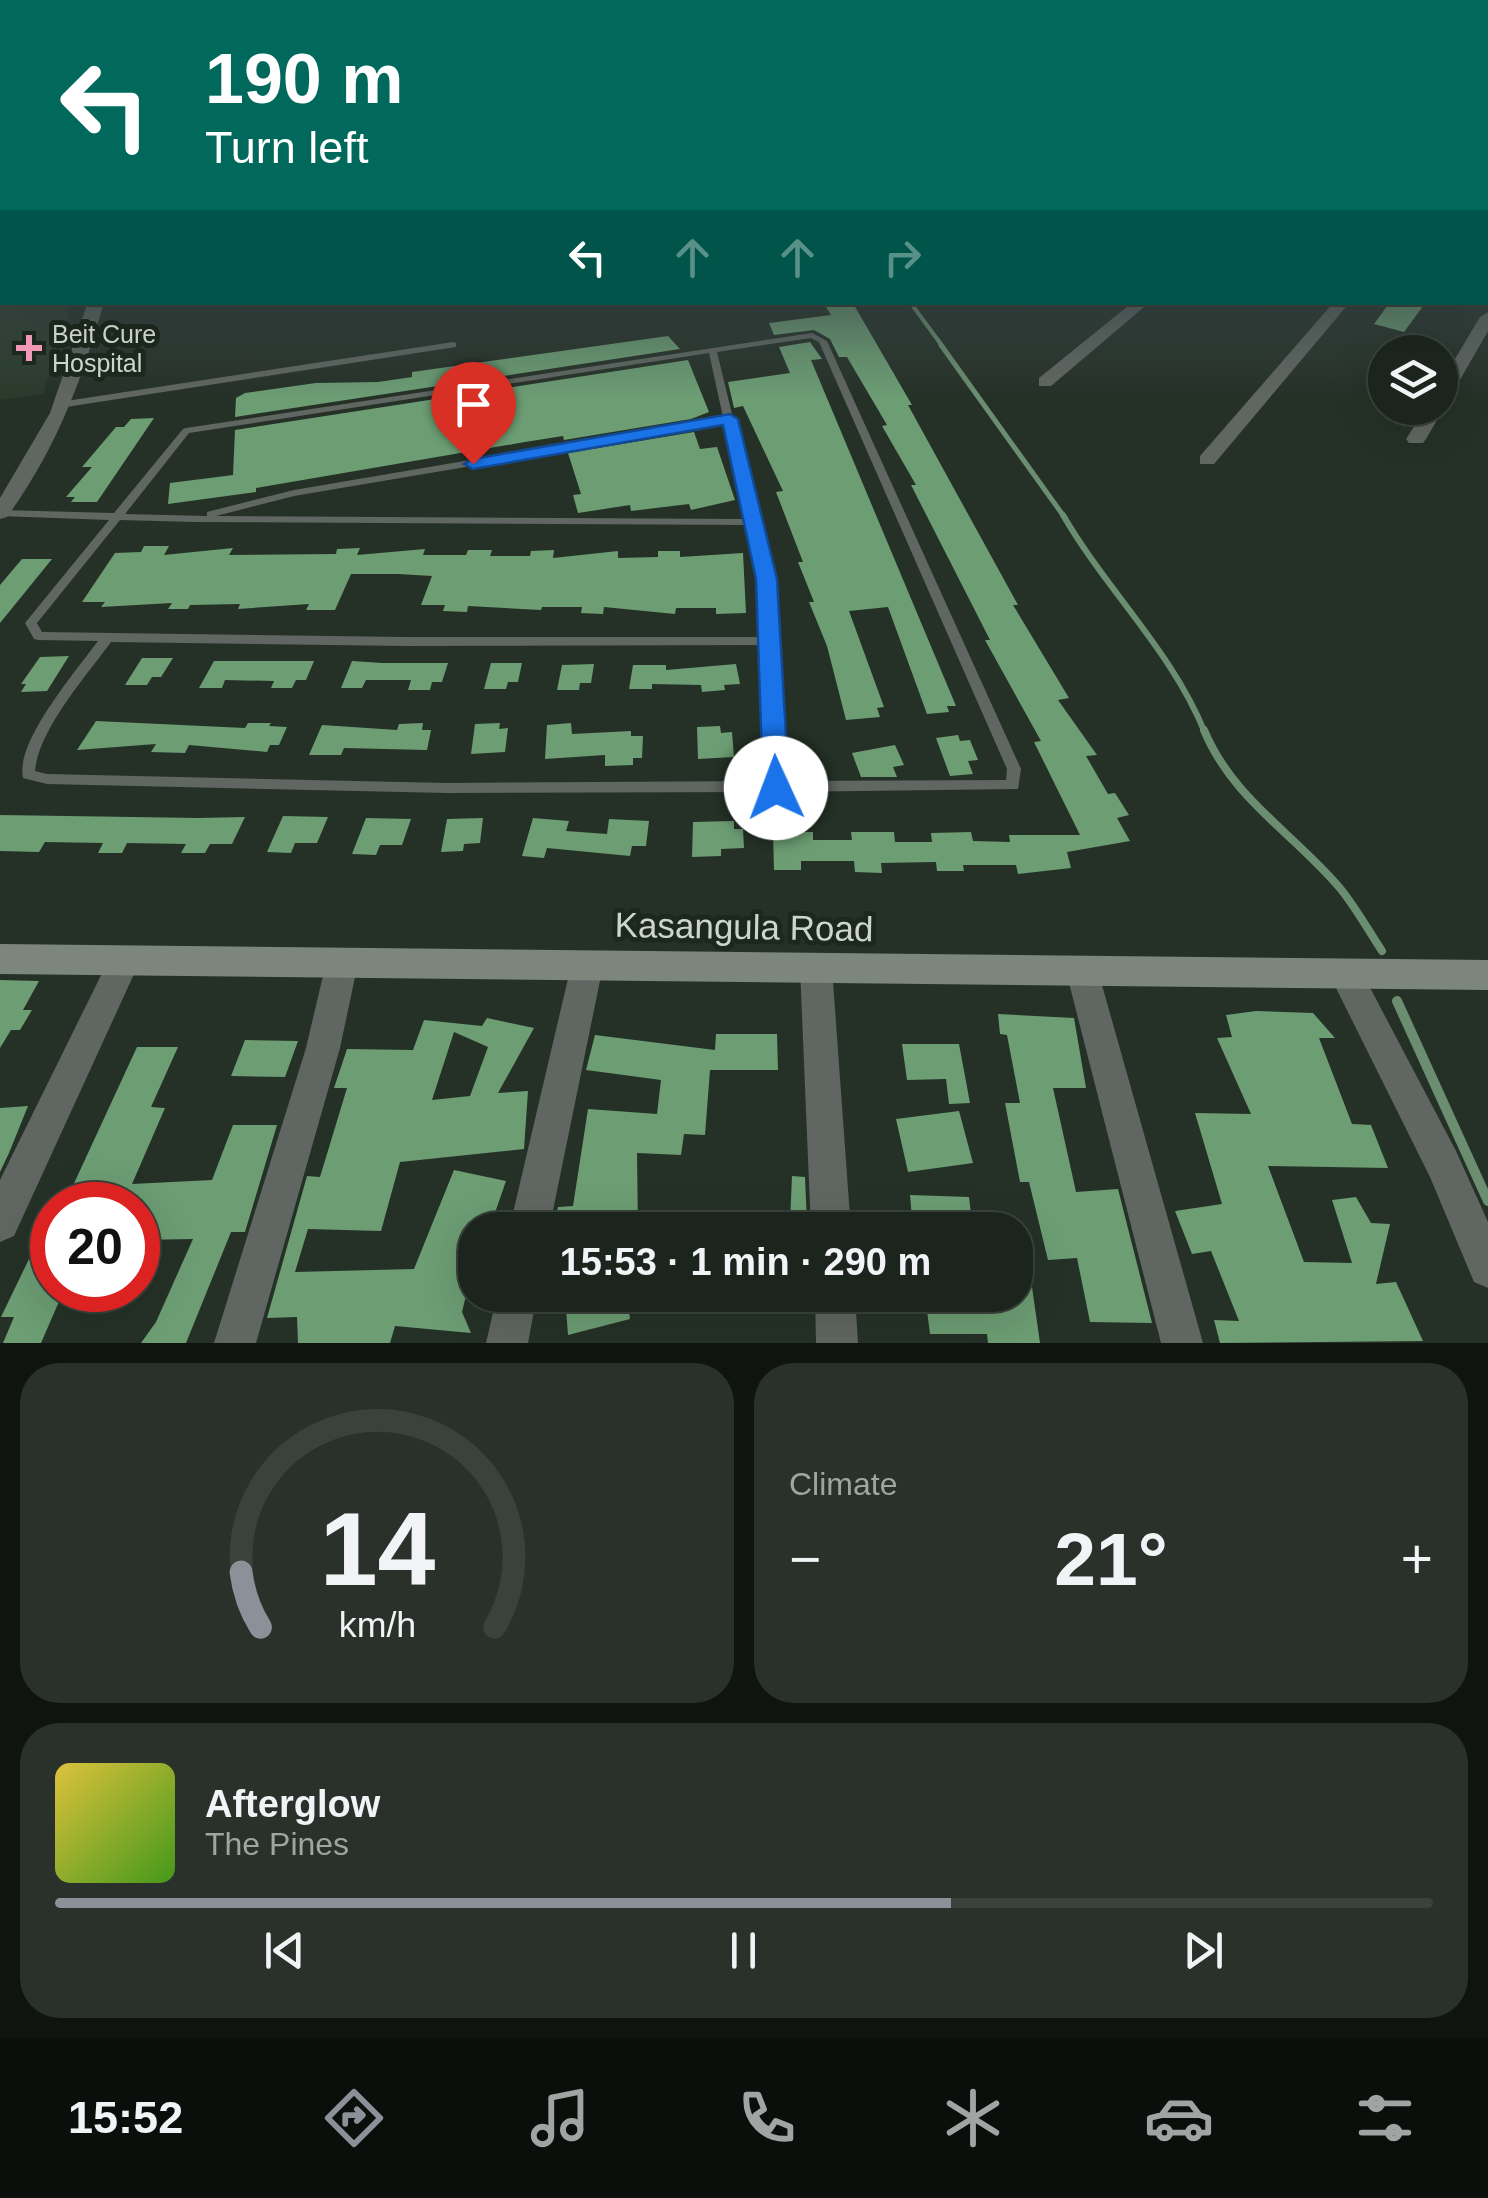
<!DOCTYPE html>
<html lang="en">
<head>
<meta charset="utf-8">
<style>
	body { margin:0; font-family:Arial,sans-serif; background:#29312a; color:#f1f3f6; height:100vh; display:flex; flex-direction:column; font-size:38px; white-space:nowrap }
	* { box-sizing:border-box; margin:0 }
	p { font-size:32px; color:#a0a5a4 }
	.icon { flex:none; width:55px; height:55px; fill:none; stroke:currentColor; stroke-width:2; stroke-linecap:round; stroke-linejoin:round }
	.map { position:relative; height:1343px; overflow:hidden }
	.sheet { display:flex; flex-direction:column; gap:20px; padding:20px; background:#0f1410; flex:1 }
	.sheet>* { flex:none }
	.banner { position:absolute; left:0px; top:0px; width:1490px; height:305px; box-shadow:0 10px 40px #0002,0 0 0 2px #3a423b; background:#00695c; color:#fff; overflow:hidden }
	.controls { position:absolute; left:1368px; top:335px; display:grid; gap:20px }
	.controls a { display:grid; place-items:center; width:90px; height:90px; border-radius:50%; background:#1c251d; box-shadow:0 10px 40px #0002,0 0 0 2px #3a423b; font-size:50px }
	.speed { position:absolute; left:30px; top:1182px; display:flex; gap:20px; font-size:50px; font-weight:700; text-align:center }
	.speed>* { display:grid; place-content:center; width:130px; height:130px; border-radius:50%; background:#1c251d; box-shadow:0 10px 40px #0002,0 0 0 2px #3a423b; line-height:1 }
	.speed .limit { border:15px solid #d22; background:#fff; color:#111 }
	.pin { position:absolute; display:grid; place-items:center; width:85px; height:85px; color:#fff; margin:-102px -42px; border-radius:50% 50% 50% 0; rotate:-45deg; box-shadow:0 0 10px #0007 }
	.pin .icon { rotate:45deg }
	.me { position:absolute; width:110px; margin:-55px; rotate:358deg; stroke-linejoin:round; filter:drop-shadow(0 0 8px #0008) }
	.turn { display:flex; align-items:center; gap:35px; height:210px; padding:0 40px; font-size:45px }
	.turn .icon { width:130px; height:130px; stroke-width:2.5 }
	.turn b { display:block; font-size:70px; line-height:85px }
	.lanes { display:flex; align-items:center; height:95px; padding:0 40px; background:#0003; justify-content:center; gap:50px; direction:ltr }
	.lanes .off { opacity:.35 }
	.big { font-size:75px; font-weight:700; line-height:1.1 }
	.sheet .tile { flex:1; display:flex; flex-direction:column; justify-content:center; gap:15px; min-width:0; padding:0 35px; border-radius:40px; background:#29312a }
	.sheet .dial { align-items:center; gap:0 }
	.dial svg { height:260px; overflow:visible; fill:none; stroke:#3a423b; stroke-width:7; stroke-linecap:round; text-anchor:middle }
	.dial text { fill:#f1f3f6; stroke:none }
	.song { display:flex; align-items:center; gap:30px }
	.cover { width:120px; height:120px; border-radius:15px; background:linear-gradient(135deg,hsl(50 70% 55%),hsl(100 70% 35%)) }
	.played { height:10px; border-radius:5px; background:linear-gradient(90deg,#8c9099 65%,#3a423b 65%) }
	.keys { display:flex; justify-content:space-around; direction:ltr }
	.heat { display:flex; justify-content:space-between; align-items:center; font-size:55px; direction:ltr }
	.sheet .tiles { flex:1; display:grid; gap:20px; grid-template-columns:1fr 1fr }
	.tile:last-child { grid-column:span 2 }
	.trip { position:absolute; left:458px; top:1212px; width:575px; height:100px; border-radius:40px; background:#1c251d; box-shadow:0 10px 40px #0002,0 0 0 2px #3a423b; font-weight:700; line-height:100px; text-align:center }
	.dock { display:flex; height:160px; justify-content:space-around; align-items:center; background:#0b0f0c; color:#a0a5a4 }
	.dock .icon { width:70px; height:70px }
	.dock .active { color:#8c9099 }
	.dock b { font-size:45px; color:#f1f3f6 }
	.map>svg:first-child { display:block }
</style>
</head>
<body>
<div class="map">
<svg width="1488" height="1343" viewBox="0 0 1488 1343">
	<rect width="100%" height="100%" fill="#253127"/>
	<!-- built -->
	<path fill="#2a3b2c" d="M 0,211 L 2,302 L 72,303 L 43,394 L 0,400 Z"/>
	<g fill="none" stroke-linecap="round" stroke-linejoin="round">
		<!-- stream-far4 -->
		<path stroke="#6b8e70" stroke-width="4" d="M 910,302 L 943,347"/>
		<!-- stream-far3 -->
		<path stroke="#6b8e70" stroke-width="5" d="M 941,345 L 1065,518"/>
		<!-- stream-far2 -->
		<path stroke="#6b8e70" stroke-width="6" d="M 1063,515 C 1107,591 1172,651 1205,733"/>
		<!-- stream-far1 -->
		<path stroke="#6b8e70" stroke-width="8" d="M 1204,730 C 1232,798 1293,833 1339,887 C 1355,906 1368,930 1382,951"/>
		<!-- stream -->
		<path stroke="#6b8e70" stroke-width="10" d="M 1397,1001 L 1488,1201"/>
	</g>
	<!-- building -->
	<path fill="#6c9d73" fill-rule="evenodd" d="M 1390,302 L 1426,302 L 1404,332 L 1374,324 Z
		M 854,305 L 912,405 L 908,405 L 1018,605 L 1013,605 L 1069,698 L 1058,700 L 1097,755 L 1086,756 L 1108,794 L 1115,793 L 1129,815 L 1117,818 L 1130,841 L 1067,852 L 1071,868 L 1018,874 L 1016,865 L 963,865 L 964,871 L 937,871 L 936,862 L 881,863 L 882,873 L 855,872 L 854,861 L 801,861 L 801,870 L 774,870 L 773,832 L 813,832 L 813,840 L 852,840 L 851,832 L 894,832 L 895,842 L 932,842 L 931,833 L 971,832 L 973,841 L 1010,842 L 1009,835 L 1080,835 L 1034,742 L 1041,741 L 985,640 L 990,640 L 911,485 L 916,485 L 882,426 L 887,425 L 847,357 L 839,357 L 830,339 L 814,330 L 774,335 L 769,323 L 831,315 L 826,307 Z
		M 668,336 L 680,349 L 235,417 L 236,398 L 245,393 L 316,383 L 378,382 L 412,377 L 412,372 Z
		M 810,342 L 822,359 L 811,360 L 956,706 L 947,706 L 949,712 L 927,714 L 888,607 L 849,611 L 884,707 L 877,708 L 880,717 L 846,720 L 827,646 L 809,602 L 814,602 L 798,562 L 803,562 L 776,492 L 783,491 L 743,406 L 734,408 L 728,382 L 790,373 L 779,347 Z
		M 688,360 L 709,412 L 691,419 L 564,440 L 563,436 L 525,442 L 256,488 L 256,492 L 168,504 L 170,483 L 233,475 L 235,430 Z
		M 154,418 L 97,502 L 71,502 L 75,497 L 66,497 L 92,467 L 82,467 L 116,427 L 124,427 L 131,419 Z
		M 694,432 L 700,449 L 717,447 L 735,500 L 691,510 L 689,504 L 631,511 L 630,505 L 578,513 L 573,495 L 581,494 L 568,453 Z
		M 144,546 L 169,546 L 164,555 L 233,548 L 229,555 L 336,554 L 337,549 L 360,548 L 357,555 L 425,549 L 423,555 L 466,555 L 468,550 L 492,550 L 490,556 L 530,556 L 531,551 L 554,550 L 553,558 L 618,551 L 618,558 L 658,557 L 658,551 L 680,551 L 680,557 L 743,553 L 746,613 L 716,614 L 716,608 L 676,608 L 675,614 L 604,607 L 603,614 L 581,613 L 582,607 L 542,607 L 541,610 L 468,606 L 467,612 L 443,611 L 445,605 L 421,605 L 432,576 L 398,574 L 351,574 L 335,610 L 306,610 L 309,604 L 238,609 L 240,604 L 190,605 L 188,609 L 168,609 L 172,603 L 101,607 L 105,602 L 82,602 L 115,553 L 141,552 Z
		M 22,559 L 52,559 L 0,623 L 0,585 Z
		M 69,656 L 47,691 L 21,692 L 26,684 L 21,684 L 40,657 Z
		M 142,658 L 173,658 L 161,677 L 152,677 L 147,685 L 125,685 Z
		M 214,661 L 314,661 L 306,680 L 296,680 L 292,688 L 271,688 L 274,681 L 225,680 L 222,688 L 199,688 Z
		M 352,661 L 382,663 L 448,663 L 442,682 L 432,682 L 430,690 L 408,690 L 411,680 L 366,680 L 362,688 L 341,688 Z
		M 491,663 L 522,663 L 518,682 L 508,682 L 506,689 L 484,689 Z
		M 594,664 L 591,683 L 580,683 L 579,690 L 557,690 L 562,665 Z
		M 736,664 L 740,684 L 724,685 L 725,690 L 702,692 L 701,685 L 652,684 L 652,689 L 629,689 L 633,665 L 666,665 L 666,670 Z
		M 96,721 L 245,728 L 248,723 L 271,723 L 269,726 L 287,727 L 279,745 L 270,745 L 267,752 L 189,745 L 185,753 L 151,752 L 156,744 L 77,750 Z
		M 423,723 L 422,730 L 431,730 L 427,750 L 344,748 L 341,755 L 309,755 L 322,725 L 397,730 L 399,724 Z
		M 500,723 L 499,729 L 508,728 L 505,752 L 471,754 L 475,724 Z
		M 571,723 L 572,734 L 631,731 L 631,736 L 643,736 L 642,758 L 633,758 L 633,765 L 605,766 L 605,755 L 545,759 L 547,725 Z
		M 720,726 L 721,733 L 732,732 L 734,757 L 698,759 L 697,727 Z
		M 958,735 L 960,741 L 970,740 L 978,760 L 968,761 L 973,774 L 950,776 L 936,738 Z
		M 895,745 L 904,765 L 893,767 L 897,777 L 861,777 L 852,753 Z
		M 0,815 L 199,818 L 245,817 L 232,844 L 210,844 L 205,853 L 181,853 L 186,844 L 127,843 L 122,853 L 98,853 L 103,843 L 45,842 L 39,852 L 0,851 Z
		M 283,816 L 328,817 L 317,843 L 295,843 L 291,853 L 267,852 Z
		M 366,818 L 411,819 L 402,845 L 380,845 L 376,855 L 352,854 Z
		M 483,818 L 480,843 L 464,844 L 463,851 L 441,852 L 447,819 Z
		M 533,818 L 569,821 L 566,831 L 607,834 L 609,819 L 649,821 L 646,846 L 632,846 L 630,856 L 547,848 L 544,858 L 522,856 Z
		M 734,821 L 734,829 L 743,829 L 744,848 L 721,849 L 721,856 L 692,857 L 693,822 Z
		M 0,980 L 39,981 L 23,1010 L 32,1010 L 20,1030 L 11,1030 L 0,1048 Z
		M 1256,1011 L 1313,1013 L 1335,1038 L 1319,1038 L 1352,1124 L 1371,1125 L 1388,1168 L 1268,1166 L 1304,1262 L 1352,1263 L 1332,1200 L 1356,1197 L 1371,1223 L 1390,1224 L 1376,1284 L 1396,1282 L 1423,1341 L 1220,1343 L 1214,1320 L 1239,1321 L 1211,1251 L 1192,1254 L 1175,1211 L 1222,1204 L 1195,1113 L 1251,1114 L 1217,1038 L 1232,1037 L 1226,1015 Z
		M 998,1014 L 1074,1018 L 1086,1088 L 1053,1088 L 1076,1192 L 1118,1189 L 1152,1323 L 1090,1322 L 1077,1258 L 1048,1260 L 1029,1182 L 1020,1182 L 1005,1103 L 1020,1103 L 1007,1035 L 1000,1034 Z
		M 487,1018 L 534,1028 L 498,1093 L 528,1091 L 524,1149 L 400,1162 L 381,1231 L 308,1229 L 295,1272 L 414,1269 L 454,1170 L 506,1181 L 489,1230 L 475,1230 L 475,1258 L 462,1312 L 471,1333 L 395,1326 L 390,1343 L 298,1343 L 297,1317 L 267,1318 L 307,1176 L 320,1177 L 347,1088 L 334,1088 L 347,1049 L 413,1050 L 424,1020 L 482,1026 ZM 454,1032 L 488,1047 L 470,1096 L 432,1100 Z
		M 716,1034 L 777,1034 L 778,1070 L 710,1070 L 705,1135 L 684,1134 L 681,1155 L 637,1153 L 638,1230 L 554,1226 L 558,1207 L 573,1206 L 588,1109 L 657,1114 L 661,1080 L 586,1070 L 595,1035 L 715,1050 Z
		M 245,1040 L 298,1041 L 285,1077 L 231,1076 Z
		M 902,1044 L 959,1044 L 970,1103 L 949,1104 L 946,1079 L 907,1080 Z
		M 137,1047 L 178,1047 L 151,1107 L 165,1108 L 132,1184 L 212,1180 L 233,1125 L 277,1125 L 245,1232 L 231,1232 L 186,1343 L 141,1343 L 156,1322 L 193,1239 L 138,1240 L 146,1205 L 64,1205 Z
		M 28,1106 L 9,1153 L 0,1172 L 0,1108 Z
		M 959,1111 L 973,1163 L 908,1172 L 896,1119 Z
		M 792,1176 L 805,1177 L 807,1223 L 790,1222 Z
		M 910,1195 L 969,1197 L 973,1230 L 913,1230 Z
		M 1026,1245 L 1040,1343 L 988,1343 L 987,1334 L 930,1334 L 925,1295 L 1015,1295 L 1015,1246 Z
		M 29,1259 L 52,1259 L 52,1290 L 64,1290 L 41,1343 L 3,1343 L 14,1317 L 1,1317 Z
		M 565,1295 L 627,1295 L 630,1319 L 568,1335 Z"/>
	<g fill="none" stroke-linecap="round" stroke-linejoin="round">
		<!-- lane -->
		<path fill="#606661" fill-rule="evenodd" d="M 812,333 L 827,341 L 1021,769 L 1018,789 L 782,792 L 776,794 L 770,792 L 447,793 L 47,784 L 23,778 C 15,742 76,671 98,641 L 38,640 L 34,639 L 25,623 L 109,520 L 0,516 L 0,510 L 114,513 L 183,429 L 186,428 ZM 811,338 L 819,342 L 1007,769 L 1006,780 L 783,781 L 775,644 L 777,641 L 775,638 L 772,579 L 717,352 ZM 709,353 L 723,417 L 294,490 L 207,512 L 207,516 L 125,514 L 189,433 ZM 725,423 L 747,519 L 216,516 L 294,496 ZM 120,520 L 194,522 L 748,525 L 760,579 L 763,637 L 405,637 L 42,632 L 37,623 ZM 111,642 L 405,646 L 763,645 L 769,781 L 447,783 L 47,774 L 35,771 C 38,730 87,675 111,642 Z
			M 453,342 L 456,343 L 456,347 L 66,407 L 61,404 L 66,401 Z"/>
		<!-- street -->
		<path fill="#606661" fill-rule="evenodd" d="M 88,302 L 104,302 C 82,381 55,451 7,517 L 0,519 L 0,498 L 50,413 Z
			M 1133,302 L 1150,302 L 1051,386 L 1039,386 L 1039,378 Z
			M 1334,302 L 1350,302 L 1214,464 L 1200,464 L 1200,456 Z
			M 1488,312 L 1488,331 L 1449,399 L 1441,404 L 1444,408 L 1426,439 L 1423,443 L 1409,443 L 1406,439 L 1426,408 L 1440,408 L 1440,384 L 1480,317 Z
			M 124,946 L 135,951 L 140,961 L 14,1236 L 0,1242 L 0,1180 L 113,951 Z
			M 342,948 L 353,953 L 358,963 L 340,1048 L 256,1343 L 214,1343 L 306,1048 L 326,963 L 331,953 Z
			M 587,951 L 598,956 L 603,966 L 549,1230 L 509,1230 L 571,966 L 576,956 Z
			M 816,953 L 828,958 L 832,968 L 851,1230 L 811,1230 L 800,968 L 804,958 Z
			M 1082,956 L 1094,961 L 1098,971 L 1203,1343 L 1161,1343 L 1066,971 L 1070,961 Z
			M 1345,959 L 1357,963 L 1456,1151 L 1488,1222 L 1488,1288 L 1474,1282 L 1430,1177 L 1329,974 L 1333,963 Z
			M 497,1295 L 537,1295 L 528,1343 L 486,1343 Z
			M 815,1295 L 855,1295 L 858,1343 L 816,1343 Z"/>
		<!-- secondary -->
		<path fill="#7d867d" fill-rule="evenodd" d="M 0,944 L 1488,960 L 1488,990 L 0,974 Z"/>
	</g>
	<!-- sky -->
	<linearGradient id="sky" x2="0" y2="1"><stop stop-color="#141b15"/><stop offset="0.53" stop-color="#404e52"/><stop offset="1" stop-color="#404e52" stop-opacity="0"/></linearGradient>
	<rect width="1488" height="399" fill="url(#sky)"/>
	<!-- route -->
	<path fill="#1a73e8" stroke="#114b97" stroke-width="2.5" d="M 730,414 L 738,419 L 777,579 L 789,788 L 776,798 L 763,788 L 756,579 L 723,425 L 473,469 L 464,464 L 473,459 Z"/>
	<!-- markers -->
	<path fill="#f09ab7" stroke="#1c271d" stroke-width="4" d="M24 333h10v10h10v10h-10v10h-10v-10h-10v-10h10z"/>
	<g text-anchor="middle" stroke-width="10" stroke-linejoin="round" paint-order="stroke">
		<!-- far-poi labels -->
		<g font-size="25" fill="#ced5ce" stroke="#1c271d" text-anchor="start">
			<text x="52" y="343">Beit Cure<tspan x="52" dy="29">Hospital</tspan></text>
		</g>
		<!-- near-street labels -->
		<g font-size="35" fill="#ced5ce" stroke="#1c271d">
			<text transform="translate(744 927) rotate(1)" y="12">Kasangula Road</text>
		</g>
	</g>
</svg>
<div class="controls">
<a><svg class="icon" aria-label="layers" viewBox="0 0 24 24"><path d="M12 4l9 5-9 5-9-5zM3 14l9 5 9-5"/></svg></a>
</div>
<div class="speed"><div class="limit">20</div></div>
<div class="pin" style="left:473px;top:464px;background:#d93025"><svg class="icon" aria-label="arrive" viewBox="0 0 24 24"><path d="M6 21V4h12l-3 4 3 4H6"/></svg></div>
<svg class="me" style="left:776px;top:788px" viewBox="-20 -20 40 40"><circle r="19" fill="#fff"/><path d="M0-13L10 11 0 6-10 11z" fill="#1a73e8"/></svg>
<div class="trip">15:53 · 1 min · 290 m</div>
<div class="banner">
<div class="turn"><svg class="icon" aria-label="left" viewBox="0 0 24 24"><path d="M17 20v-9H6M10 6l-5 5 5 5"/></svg><div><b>190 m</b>Turn left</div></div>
<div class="lanes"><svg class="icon" aria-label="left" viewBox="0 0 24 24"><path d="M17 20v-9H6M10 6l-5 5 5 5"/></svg><svg class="icon off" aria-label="ahead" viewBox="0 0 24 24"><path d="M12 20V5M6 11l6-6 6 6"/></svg><svg class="icon off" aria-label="ahead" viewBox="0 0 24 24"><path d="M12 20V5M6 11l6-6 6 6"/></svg><svg class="icon off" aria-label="right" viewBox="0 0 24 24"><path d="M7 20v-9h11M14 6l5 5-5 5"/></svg></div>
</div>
</div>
<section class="sheet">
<div class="tiles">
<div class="tile dial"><svg viewBox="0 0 100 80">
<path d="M14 69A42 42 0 1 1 86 69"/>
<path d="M14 69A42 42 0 0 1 8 52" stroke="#8c9099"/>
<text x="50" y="56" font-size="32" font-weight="700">14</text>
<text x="50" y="72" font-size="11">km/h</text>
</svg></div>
<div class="tile"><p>Climate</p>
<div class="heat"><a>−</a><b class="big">21°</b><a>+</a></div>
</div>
<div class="tile">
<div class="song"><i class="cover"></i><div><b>Afterglow</b><p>The Pines</p></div></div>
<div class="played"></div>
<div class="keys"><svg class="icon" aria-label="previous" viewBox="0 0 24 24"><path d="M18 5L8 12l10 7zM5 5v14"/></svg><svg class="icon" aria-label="pause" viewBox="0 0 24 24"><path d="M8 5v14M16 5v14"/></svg><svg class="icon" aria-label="next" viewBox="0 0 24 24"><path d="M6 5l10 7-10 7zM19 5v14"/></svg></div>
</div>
</div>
</section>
<nav class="dock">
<b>15:52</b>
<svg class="icon active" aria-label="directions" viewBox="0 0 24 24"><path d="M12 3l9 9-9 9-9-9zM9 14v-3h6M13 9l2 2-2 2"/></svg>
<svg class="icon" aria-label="music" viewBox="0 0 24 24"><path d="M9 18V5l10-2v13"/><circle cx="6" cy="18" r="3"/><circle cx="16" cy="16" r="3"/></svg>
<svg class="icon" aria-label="phone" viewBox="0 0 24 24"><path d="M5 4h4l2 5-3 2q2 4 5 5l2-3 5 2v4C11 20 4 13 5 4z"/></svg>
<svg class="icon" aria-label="climate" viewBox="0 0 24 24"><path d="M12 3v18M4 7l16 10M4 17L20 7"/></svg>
<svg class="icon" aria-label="car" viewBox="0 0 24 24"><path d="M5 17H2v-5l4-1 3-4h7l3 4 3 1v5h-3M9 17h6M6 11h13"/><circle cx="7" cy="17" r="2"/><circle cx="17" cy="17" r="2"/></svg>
<svg class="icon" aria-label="filters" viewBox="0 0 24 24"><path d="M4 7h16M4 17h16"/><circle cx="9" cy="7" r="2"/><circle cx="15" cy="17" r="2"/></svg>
</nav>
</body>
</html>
